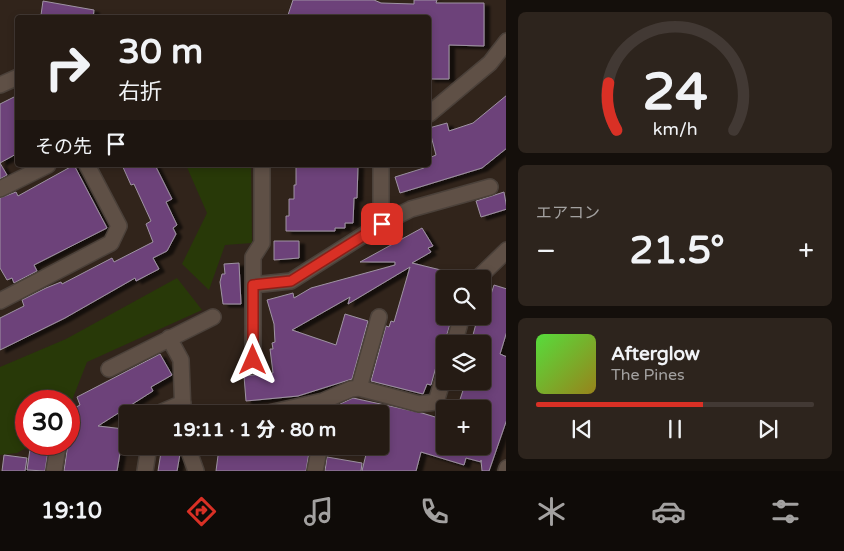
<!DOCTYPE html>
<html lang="ja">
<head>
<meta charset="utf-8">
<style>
	body { margin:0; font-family:"Varela Round","Noto Sans JP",sans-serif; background:#2d241d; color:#f1f3f6; height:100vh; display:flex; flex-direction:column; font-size:19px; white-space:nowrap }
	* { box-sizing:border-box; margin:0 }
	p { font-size:16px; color:#a3a1a0 }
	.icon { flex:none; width:28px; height:28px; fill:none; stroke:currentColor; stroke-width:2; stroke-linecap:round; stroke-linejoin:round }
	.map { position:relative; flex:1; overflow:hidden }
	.panel { display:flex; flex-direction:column; gap:12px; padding:12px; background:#140f0b; width:338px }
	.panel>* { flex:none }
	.guide { position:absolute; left:15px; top:15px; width:416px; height:152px; border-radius:5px; box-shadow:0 2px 8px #0003,0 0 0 1px #423934; background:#251b14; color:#f1f3f6; overflow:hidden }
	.fabs { position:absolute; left:436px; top:270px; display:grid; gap:10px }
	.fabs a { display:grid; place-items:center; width:55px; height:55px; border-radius:5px; background:#251b14; box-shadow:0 2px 8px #0003,0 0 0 1px #423934; font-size:25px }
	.speed { position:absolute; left:15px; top:390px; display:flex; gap:10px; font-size:25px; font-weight:700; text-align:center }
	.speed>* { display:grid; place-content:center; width:65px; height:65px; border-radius:50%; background:#251b14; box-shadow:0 2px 8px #0003,0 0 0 1px #423934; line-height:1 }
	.speed .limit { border:8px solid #d22; background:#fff; color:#111 }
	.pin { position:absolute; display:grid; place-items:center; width:42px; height:42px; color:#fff; margin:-21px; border-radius:10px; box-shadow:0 2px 8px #0006 }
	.me { position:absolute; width:55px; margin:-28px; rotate:0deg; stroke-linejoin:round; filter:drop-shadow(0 0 4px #0008) }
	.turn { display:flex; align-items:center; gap:18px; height:105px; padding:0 20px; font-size:22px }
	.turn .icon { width:65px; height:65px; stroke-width:2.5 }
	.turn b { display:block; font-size:35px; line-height:42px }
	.then { display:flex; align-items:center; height:48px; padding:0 20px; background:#0003; gap:10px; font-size:19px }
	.big { font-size:38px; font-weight:800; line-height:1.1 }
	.panel .widget { flex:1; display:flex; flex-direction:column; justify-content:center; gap:8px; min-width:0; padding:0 18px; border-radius:8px; background:#2d241d }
	.panel .dial { align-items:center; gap:0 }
	.dial svg { height:130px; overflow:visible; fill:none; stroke:#423934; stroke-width:7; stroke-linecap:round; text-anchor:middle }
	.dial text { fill:#f1f3f6; stroke:none }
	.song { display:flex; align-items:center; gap:15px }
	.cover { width:60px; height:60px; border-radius:8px; background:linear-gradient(135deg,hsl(110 70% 55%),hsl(50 70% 35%)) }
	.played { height:5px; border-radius:2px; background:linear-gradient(90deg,#d93025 60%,#423934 60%) }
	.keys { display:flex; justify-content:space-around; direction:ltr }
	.heat { display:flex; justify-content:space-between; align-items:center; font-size:28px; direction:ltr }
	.trip { position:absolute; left:119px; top:405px; width:270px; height:50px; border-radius:5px; background:#251b14; box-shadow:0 2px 8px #0003,0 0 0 1px #423934; font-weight:800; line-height:50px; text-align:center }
	.tabs { display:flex; height:80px; justify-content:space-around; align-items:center; background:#0f0b08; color:#a3a1a0 }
	.tabs .icon { width:35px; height:35px }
	.tabs .active { color:#d93025 }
	.tabs b { font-size:22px; color:#f1f3f6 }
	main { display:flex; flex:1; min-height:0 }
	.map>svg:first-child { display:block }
</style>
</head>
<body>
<main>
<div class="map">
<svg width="507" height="471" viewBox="0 0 507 471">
	<defs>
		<filter id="shadow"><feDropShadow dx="5.5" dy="3" stdDeviation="1" flood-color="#0009"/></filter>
	</defs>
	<rect width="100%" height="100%" fill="#31241b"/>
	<!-- green -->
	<path fill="#283908" d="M 186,165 L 251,165 L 252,243 L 225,245 L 209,290 L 182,264 L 207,213 Z
		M 177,278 L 202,310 L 87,362 L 69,408 L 69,401 L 26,401 L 26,444 L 33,444 L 17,453 L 0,455 L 0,367 L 66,339 Z"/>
	<!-- building -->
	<path fill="#6d437a" stroke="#9f93a3" filter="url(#shadow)" d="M 293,0 L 374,0 L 381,3 L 414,4 L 414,0 L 437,0 L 436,3 L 484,3 L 484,46 L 449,45 L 449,79 L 429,79 L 429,18 L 287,18 Z
		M 43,1 L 94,10 L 93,18 L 57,18 L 41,15 Z
		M 18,95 L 18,153 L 0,163 L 0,104 Z
		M 507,95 L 507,148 L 482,168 L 400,193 L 395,177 L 424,168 L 423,165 L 429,165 L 429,158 L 436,155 L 429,128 L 447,123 L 449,131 L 473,123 Z
		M 0,163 L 7,175 L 0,179 Z
		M 74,165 L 107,228 L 34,265 L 37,271 L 14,283 L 12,278 L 7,280 L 0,268 L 0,198 L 16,192 L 18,196 Z
		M 122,165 L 155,165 L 172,199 L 166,202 L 177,225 L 173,228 L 176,234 L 167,251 L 153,258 L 159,269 L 136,281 L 135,278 L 65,318 L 0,350 L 0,318 L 24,306 L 22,300 L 46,288 L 61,282 L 62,284 L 112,258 L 114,262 L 153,242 L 146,224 L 151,221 L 134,184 L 131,185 Z
		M 296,165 L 358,165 L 357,198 L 354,198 L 353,223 L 345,223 L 345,228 L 335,228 L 335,231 L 286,231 L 286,216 L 289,216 L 289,199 L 294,199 L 294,185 L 296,185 Z
		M 504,192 L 507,209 L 481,217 L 476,201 Z
		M 422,228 L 433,246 L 428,248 L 431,252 L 412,263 L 445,271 L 445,323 L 450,324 L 445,341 L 443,341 L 431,385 L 427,384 L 423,394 L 371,381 L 386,326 L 389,327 L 391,321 L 394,322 L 410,267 L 348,304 L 350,297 L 292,330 L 336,345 L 345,314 L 368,321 L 352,379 L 298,396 L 246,401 L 244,376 L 273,373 L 270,349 L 273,349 L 272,343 L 275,342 L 274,324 L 267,300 L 293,293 L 294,298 L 311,288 L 395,265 L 395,262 L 360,262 Z
		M 274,241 L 299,241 L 299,258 L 274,260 Z
		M 239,263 L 241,304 L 223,304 L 220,282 L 222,274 L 225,274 L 224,264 Z
		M 494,285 L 507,289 L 507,331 L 500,354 L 507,357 L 507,419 L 489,471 L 482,471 L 481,460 L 481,462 L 466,458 L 464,465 L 421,452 L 416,471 L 362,471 L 368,446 L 380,446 L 380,414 L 338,414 L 340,404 L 353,398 L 422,413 L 445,420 L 445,446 L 482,446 L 482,409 L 457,409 L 465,384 L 482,390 L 482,338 L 473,335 L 478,316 L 484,316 Z
		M 160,354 L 172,375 L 151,387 L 153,391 L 98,426 L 124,429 L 117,471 L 64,471 L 71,423 L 69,411 L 80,405 L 77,397 Z
		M 42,444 L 49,445 L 45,471 L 27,470 L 30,449 L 41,450 Z
		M 162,446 L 178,446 L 177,452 L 180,454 L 177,471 L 158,471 Z
		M 240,446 L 310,446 L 306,471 L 216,471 L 219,448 L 240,451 Z
		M 4,455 L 27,458 L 25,471 L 2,471 Z
		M 327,457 L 362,463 L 361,471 L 325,471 Z"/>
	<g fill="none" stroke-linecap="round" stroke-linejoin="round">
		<!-- street casing -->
		<g stroke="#4b413a" stroke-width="18">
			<path id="street" d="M 0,85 L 18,77
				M 429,114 L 490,63 L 507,41
				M 0,189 L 48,165
				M 381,224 L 381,165
				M 477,279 L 507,250
				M 253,285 L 291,281 L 381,224 L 411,209 L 490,187
				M 0,301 L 111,243 L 119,226 L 87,165
				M 169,338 L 181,360 L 183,414
				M 454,344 L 462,316
				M 253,360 L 253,257 L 262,243 L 262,165
				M 109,369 L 213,317
				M 359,388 L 379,317
				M 157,414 L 183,403
				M 264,414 L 323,401 L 351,389 L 359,388 L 419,404 L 436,402 L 445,372
				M 187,446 L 196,471
				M 54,471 L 58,447
				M 145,471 L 149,446
				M 315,471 L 320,446
				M 506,471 L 507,468"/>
		</g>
		<!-- street -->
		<use href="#street" stroke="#5f5046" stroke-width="15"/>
	</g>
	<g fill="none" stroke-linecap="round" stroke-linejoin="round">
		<!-- route casing -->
		<g stroke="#8d1f18" stroke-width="12">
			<path id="route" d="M 253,360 L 253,285 L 291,281 L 382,224"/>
		</g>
		<!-- route -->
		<use href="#route" stroke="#d93025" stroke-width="9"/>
	</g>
</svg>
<div class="fabs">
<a><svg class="icon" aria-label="search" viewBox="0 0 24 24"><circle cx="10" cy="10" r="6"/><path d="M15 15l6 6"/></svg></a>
<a><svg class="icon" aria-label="layers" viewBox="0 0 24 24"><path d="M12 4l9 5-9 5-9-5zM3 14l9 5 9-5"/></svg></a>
<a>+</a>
</div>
<div class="speed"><div class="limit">30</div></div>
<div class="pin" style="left:382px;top:224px;background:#d93025"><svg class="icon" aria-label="arrive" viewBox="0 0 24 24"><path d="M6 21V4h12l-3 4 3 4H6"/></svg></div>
<svg class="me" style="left:253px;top:360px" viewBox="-20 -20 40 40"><path d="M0-17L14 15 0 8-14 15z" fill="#d93025" stroke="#fff" stroke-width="4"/></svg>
<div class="trip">19:11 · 1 分 · 80 m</div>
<div class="guide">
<div class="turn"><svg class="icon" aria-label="right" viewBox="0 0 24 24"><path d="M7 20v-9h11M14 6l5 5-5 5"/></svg><div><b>30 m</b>右折</div></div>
<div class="then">その先<svg class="icon" aria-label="arrive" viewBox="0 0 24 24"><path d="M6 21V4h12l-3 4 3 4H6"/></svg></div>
</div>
</div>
<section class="panel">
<div class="widget dial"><svg viewBox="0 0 100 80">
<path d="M14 69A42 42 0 1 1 86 69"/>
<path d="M14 69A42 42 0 0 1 9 40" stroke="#d93025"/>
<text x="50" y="56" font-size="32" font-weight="700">24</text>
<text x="50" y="72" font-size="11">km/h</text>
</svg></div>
<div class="widget"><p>エアコン</p>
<div class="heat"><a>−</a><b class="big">21.5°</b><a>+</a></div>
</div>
<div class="widget">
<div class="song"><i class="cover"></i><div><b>Afterglow</b><p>The Pines</p></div></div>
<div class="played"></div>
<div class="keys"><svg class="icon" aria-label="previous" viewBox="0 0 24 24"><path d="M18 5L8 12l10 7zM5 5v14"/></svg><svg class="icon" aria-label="pause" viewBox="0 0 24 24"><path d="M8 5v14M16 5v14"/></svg><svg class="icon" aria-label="next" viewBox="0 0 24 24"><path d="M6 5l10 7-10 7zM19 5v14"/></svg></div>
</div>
</section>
</main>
<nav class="tabs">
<b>19:10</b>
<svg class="icon active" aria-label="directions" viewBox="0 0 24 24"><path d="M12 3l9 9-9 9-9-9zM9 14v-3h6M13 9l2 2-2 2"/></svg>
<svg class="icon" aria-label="music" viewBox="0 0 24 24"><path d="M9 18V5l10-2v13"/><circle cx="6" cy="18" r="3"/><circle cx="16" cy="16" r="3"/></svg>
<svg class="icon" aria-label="phone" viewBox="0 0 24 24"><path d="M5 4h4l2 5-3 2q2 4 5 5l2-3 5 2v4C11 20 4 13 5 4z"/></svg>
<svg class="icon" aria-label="climate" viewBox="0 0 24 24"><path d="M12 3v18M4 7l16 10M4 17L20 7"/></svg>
<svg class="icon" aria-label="car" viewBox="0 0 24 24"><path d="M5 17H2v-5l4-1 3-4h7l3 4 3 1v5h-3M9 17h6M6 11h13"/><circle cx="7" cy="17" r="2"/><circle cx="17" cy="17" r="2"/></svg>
<svg class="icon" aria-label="filters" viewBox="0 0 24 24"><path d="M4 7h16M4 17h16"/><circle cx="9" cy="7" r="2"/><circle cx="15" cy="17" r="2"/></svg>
</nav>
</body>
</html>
